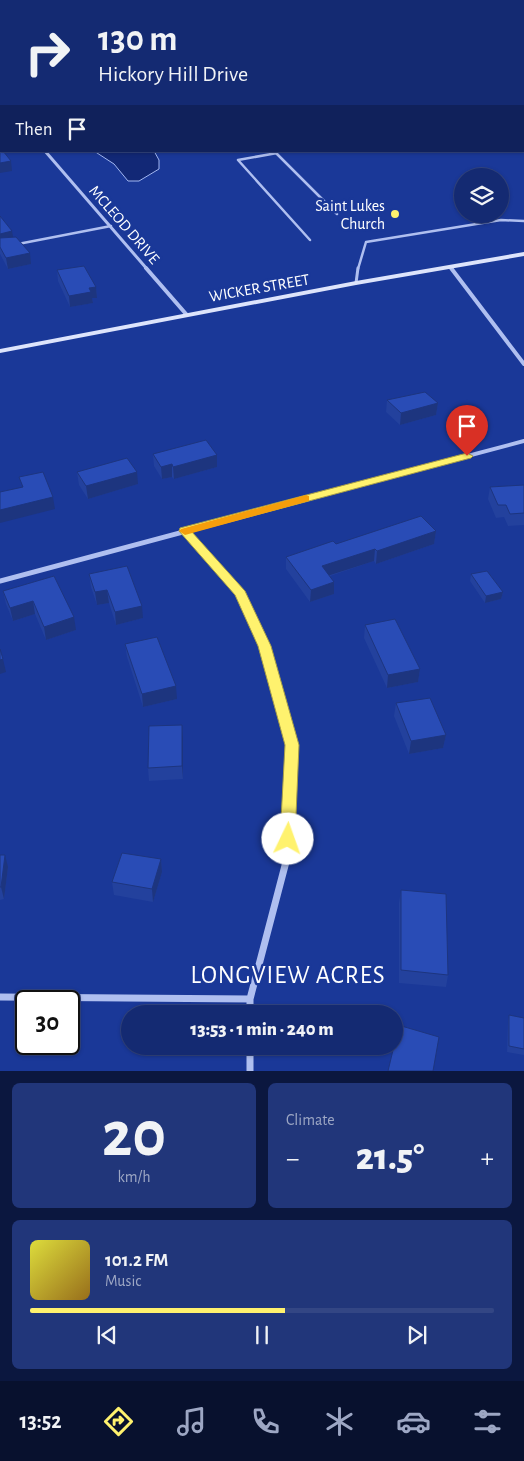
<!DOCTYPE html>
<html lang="en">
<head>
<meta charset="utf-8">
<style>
	body { margin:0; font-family:"Alegreya Sans",sans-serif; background:#21367a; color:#f1f3f6; height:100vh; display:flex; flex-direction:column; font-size:19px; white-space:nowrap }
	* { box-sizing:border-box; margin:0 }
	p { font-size:16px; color:#9da7c4 }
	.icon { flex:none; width:28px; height:28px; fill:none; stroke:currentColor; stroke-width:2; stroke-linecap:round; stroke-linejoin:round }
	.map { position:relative; height:1071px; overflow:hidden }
	.sheet { display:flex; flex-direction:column; gap:12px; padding:12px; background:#0b173f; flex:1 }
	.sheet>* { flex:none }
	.hud { position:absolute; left:0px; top:0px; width:525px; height:152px; box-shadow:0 1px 4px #0004,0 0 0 1px #334684; background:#142a72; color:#f1f3f6; overflow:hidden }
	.buttons { position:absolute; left:454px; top:168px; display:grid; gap:10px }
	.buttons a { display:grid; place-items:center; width:55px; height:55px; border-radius:50%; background:#142a72; box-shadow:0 1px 4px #0004,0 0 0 1px #334684; font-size:25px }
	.speed { position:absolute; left:15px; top:990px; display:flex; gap:10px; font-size:25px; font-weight:700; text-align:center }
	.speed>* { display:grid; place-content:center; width:65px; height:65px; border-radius:50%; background:#142a72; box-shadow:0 1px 4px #0004,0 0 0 1px #334684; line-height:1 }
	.speed .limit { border:2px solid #111; border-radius:8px; background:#fff; color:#111 }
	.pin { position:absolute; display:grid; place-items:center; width:42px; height:42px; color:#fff; margin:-51px -21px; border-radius:50% 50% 50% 0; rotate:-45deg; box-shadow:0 0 5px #0007 }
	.pin .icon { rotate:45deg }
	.me { position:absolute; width:55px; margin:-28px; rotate:3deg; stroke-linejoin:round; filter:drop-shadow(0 0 4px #0008) }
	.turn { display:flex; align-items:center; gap:18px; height:105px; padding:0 15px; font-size:22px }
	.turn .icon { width:65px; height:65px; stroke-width:2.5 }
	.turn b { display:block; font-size:35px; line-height:42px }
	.then { display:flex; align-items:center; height:48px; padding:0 15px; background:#0003; gap:10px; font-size:19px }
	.big { font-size:38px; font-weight:800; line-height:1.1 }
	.sheet .card { flex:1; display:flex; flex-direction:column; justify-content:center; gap:8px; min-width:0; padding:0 18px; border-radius:8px; background:#21367a }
	.sheet .dial { align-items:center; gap:0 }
	.dial b { font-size:65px; line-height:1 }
	.song { display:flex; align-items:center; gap:15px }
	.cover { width:60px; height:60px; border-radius:8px; background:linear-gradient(135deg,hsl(60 70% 55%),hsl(40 70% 35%)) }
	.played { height:5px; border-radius:2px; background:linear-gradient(90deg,#fff26e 55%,#334684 55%) }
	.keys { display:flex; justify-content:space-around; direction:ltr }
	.heat { display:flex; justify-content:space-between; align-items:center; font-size:28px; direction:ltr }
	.sheet .tiles { flex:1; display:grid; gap:12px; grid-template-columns:1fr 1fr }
	.card:last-child { grid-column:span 2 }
	.trip { position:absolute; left:121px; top:1005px; width:282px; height:50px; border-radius:25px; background:#142a72; box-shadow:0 1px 4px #0004,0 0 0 1px #334684; font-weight:800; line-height:50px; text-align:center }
	.tabs { display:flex; height:80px; justify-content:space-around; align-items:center; background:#08112e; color:#9da7c4 }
	.tabs .icon { width:35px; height:35px }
	.tabs .active { color:#fff26e }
	.tabs b { font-size:22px; color:#f1f3f6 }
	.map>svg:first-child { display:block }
</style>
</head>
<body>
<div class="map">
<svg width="524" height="1071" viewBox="0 0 524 1071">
	<rect width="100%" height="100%" fill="#1a3898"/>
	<!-- water -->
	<path fill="#122876" stroke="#a2b7f2" d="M 94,151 L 154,151 L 159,160 L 159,169 L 139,181 L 128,181 L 114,164 Z"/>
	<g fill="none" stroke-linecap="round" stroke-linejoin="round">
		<!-- stream -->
		<path stroke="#a2b7f2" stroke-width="2.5" d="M 128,1 L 131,0"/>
		<!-- service-far1 -->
		<path stroke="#afbff0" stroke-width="2.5" d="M 276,153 L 337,214
			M 277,153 L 238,160 L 310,240
			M 18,244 L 111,226
			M 358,269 L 366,242 L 501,220 L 524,221"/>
		<!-- service -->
		<path stroke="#afbff0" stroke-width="3" d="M 356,283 L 358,268"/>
		<!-- minor-far4 -->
		<path stroke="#afbff0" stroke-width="2.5" d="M 26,1 L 28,0
			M 0,101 L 1,103"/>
		<!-- minor-far3 -->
		<path stroke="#afbff0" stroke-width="3" d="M 45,151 L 147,269
			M 450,267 L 452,269"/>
		<!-- minor-far2 -->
		<path stroke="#afbff0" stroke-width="4" d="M 146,268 L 186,314
			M 451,268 L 524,364
			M 422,468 L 524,441"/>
		<!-- minor-far1 -->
		<path stroke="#afbff0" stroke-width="5" d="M 184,531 L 241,594 L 264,646 L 288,730
			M 0,581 L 426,467"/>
		<!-- minor -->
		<path stroke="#afbff0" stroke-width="7" d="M 0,997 L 250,999
			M 250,1014 L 250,999 L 287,858 L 292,745 L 287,728
			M 250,1046 L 250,1071"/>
		<!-- tertiary -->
		<path fill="#afbff0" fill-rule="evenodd" d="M 276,0 L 281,0 L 282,1 L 278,1 Z"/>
		<!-- secondary -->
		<path fill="#dde4fb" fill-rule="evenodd" d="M 524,252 L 524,256 L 356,285 L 0,353 L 0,349 L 356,281 Z"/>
	</g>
	<!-- wall -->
	<path fill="#23419d" d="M 13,237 L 31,264 L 8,269 L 0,254 L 0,247 Z
		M 57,270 L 96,287 L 97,298 L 92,298 L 93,303 L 70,307 L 58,281 Z
		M 387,400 L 438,403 L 436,415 L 400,425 L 386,412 Z
		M 153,454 L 217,455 L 217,467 L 174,479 L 172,477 L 162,479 L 154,466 Z
		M 77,472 L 138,484 L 88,499 L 79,485 Z
		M 524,485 L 524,525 L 508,526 L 504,517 L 496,518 L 488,499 L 490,487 Z
		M 436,531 L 434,544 L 376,564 L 374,561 L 330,576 L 334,582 L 334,594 L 310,602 L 286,569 L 286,557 L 336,544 Z
		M 89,574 L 143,618 L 116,625 L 109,603 L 97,605 L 91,587 Z
		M 471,574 L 503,592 L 501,599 L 485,603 L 470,581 Z
		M 54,576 L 76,630 L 46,640 L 35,614 L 13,621 L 6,604 L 3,591 Z
		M 365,625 L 420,669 L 418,682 L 387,688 L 364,638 Z
		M 125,644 L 177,699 L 143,707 L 127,657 Z
		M 396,703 L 446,735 L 443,748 L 409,754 L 394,716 Z
		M 182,725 L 183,738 L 183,779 L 149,781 L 148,768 Z
		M 0,855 L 8,867 L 4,899 L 0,900 Z
		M 161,859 L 162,872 L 153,902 L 114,895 L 112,882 Z
		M 401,890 L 448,975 L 446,987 L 399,983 L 399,903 Z
		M 509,1015 L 524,1018 L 524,1055 L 507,1052 L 508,1021 Z"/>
	<!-- shaded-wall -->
	<path fill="#1d357f" d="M 11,161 L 12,171 L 0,173 L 0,163 Z
		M 12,231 L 14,242 L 0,246 L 0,234 Z
		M 30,253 L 31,264 L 8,269 L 6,258 Z
		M 96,287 L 97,298 L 92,298 L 93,303 L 70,307 L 69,296 L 89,288 Z
		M 438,403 L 436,415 L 400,425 L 401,413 Z
		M 217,455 L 217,467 L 174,479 L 173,467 Z
		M 172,464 L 172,477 L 162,479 L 161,467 Z
		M 137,472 L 138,484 L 88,499 L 86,486 Z
		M 53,497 L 55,509 L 0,523 L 0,510 Z
		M 436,531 L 434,544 L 376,564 L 377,551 Z
		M 375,549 L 374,561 L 321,578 L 322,566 Z
		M 334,582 L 334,594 L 310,602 L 311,590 Z
		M 107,590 L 109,603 L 97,605 L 95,592 Z
		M 503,592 L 501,599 L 485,603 L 486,596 Z
		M 33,601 L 35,614 L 13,621 L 10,608 Z
		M 142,606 L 143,618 L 116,625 L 115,612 Z
		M 74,617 L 76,630 L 46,640 L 44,627 Z
		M 3,659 L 6,672 L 0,674 L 0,660 Z
		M 420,669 L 418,682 L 387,688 L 388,675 Z
		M 176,686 L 177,699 L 143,707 L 142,694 Z
		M 182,725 L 183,738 L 183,779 L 182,766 Z
		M 446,735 L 443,748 L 409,754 L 411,741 Z
		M 5,855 L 8,867 L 4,899 L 1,887 Z
		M 161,859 L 162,872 L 153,902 L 152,889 Z"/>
	<!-- building -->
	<path fill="#294cb6" stroke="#1d357f" d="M 218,0 L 254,0 L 256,1 L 209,1 Z
		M 0,148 L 1,151 L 3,151 L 11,161 L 0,163 Z
		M 0,216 L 12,231 L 0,234 Z
		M 16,237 L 30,253 L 6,258 L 0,247 L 0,238 Z
		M 84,266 L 96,287 L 89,288 L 91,292 L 69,296 L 57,270 Z
		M 425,392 L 438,403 L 401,413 L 387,400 Z
		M 206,440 L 217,455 L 173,467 L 172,464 L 161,467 L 153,454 Z
		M 127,458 L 137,472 L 86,486 L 77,472 Z
		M 43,472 L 53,497 L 0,510 L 0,492 L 23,487 L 19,477 Z
		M 524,485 L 524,513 L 510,514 L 506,505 L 498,505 L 490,487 Z
		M 421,516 L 436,531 L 377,551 L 375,549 L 322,566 L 334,582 L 311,590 L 286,557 L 333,541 L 336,544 Z
		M 127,566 L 142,606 L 115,612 L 107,590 L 95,592 L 89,574 Z
		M 487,571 L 503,592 L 486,596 L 471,574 Z
		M 54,576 L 74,617 L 44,627 L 33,601 L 10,608 L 3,591 Z
		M 395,619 L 420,669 L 388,675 L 365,625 Z
		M 157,637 L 176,686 L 142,694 L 125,644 Z
		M 0,649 L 3,659 L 0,660 Z
		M 430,698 L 446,735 L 411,741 L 396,703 Z
		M 182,725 L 182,766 L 148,768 L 149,726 Z
		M 122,853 L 161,859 L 152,889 L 112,882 Z
		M 0,855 L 5,855 L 1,887 L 0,887 Z
		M 401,890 L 446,894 L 448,975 L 401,970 Z
		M 509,1015 L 524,1018 L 524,1049 L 509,1046 Z
		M 398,1025 L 439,1037 L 433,1071 L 388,1071 L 394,1046 L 395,1046 L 395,1041 Z"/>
	<!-- route -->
	<path fill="#fff26e" stroke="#a69d48" d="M 467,453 L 473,456 L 471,458 L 192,532 L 245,591 L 271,646 L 299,745 L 295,839 L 293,844 L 288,846 L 282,844 L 280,839 L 285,745 L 258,646 L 235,595 L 179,531 L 180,528 Z"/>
	<!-- slow -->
	<path fill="#f59e0b" d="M 306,495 L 309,496 L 309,501 L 185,535 L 179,531 L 181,529 Z"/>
	<!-- markers -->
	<circle fill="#fff26e" stroke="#1a3898" stroke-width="2" cx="395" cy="214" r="5"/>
	<g text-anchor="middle" stroke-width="5" stroke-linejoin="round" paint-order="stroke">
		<!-- far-poi labels -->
		<g font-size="16" fill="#fff" stroke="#1a3898" text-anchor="end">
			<text x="385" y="211">Saint Lukes<tspan x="385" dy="18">Church</tspan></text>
		</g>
		<!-- far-street labels -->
		<g font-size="16" fill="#fff" stroke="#1a3898">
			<text transform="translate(125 224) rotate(49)" y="6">MCLEOD DRIVE</text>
			<text transform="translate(259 287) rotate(-10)" y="6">WICKER STREET</text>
		</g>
		<!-- near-neighbourhood labels -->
		<g font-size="25" letter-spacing="1" fill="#fff" stroke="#1a3898">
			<text x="288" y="983">LONGVIEW ACRES</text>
		</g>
	</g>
</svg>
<div class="buttons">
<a><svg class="icon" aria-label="layers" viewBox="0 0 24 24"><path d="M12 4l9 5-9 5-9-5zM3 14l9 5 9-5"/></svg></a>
</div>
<div class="speed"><div class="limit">30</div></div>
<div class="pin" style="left:467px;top:456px;background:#d93025"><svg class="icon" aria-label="arrive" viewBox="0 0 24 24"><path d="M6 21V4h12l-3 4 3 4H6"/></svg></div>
<svg class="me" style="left:288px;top:839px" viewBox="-20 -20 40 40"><circle r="19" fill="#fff"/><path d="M0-13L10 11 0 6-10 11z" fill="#fff26e"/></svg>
<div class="trip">13:53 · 1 min · 240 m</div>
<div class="hud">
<div class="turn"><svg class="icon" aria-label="right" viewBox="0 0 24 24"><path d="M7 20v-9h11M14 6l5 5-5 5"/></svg><div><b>130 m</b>Hickory Hill Drive</div></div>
<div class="then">Then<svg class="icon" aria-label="arrive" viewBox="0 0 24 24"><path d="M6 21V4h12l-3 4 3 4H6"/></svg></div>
</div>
</div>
<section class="sheet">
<div class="tiles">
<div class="card dial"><b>20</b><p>km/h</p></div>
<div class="card"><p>Climate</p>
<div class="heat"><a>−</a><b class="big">21.5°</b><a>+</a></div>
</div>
<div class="card">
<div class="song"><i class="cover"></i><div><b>101.2 FM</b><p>Music</p></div></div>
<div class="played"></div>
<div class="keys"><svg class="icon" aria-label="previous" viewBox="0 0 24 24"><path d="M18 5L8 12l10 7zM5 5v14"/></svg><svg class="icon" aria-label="pause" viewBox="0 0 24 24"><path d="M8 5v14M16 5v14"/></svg><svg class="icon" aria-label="next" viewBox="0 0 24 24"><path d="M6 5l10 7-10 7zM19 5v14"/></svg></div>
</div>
</div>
</section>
<nav class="tabs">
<b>13:52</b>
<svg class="icon active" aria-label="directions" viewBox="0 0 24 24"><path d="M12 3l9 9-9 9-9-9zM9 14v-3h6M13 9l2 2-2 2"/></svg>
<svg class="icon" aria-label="music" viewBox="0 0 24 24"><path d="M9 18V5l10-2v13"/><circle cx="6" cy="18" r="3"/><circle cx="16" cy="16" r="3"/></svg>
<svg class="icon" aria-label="phone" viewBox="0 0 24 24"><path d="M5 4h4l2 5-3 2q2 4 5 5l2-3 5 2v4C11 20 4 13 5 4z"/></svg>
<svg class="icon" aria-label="climate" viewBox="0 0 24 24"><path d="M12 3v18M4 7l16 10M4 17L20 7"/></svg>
<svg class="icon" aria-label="car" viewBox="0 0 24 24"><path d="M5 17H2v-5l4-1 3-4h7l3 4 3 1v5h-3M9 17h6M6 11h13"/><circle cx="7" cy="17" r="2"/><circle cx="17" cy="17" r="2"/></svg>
<svg class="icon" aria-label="filters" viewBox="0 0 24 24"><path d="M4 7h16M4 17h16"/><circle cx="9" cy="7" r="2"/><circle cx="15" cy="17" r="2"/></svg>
</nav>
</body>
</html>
